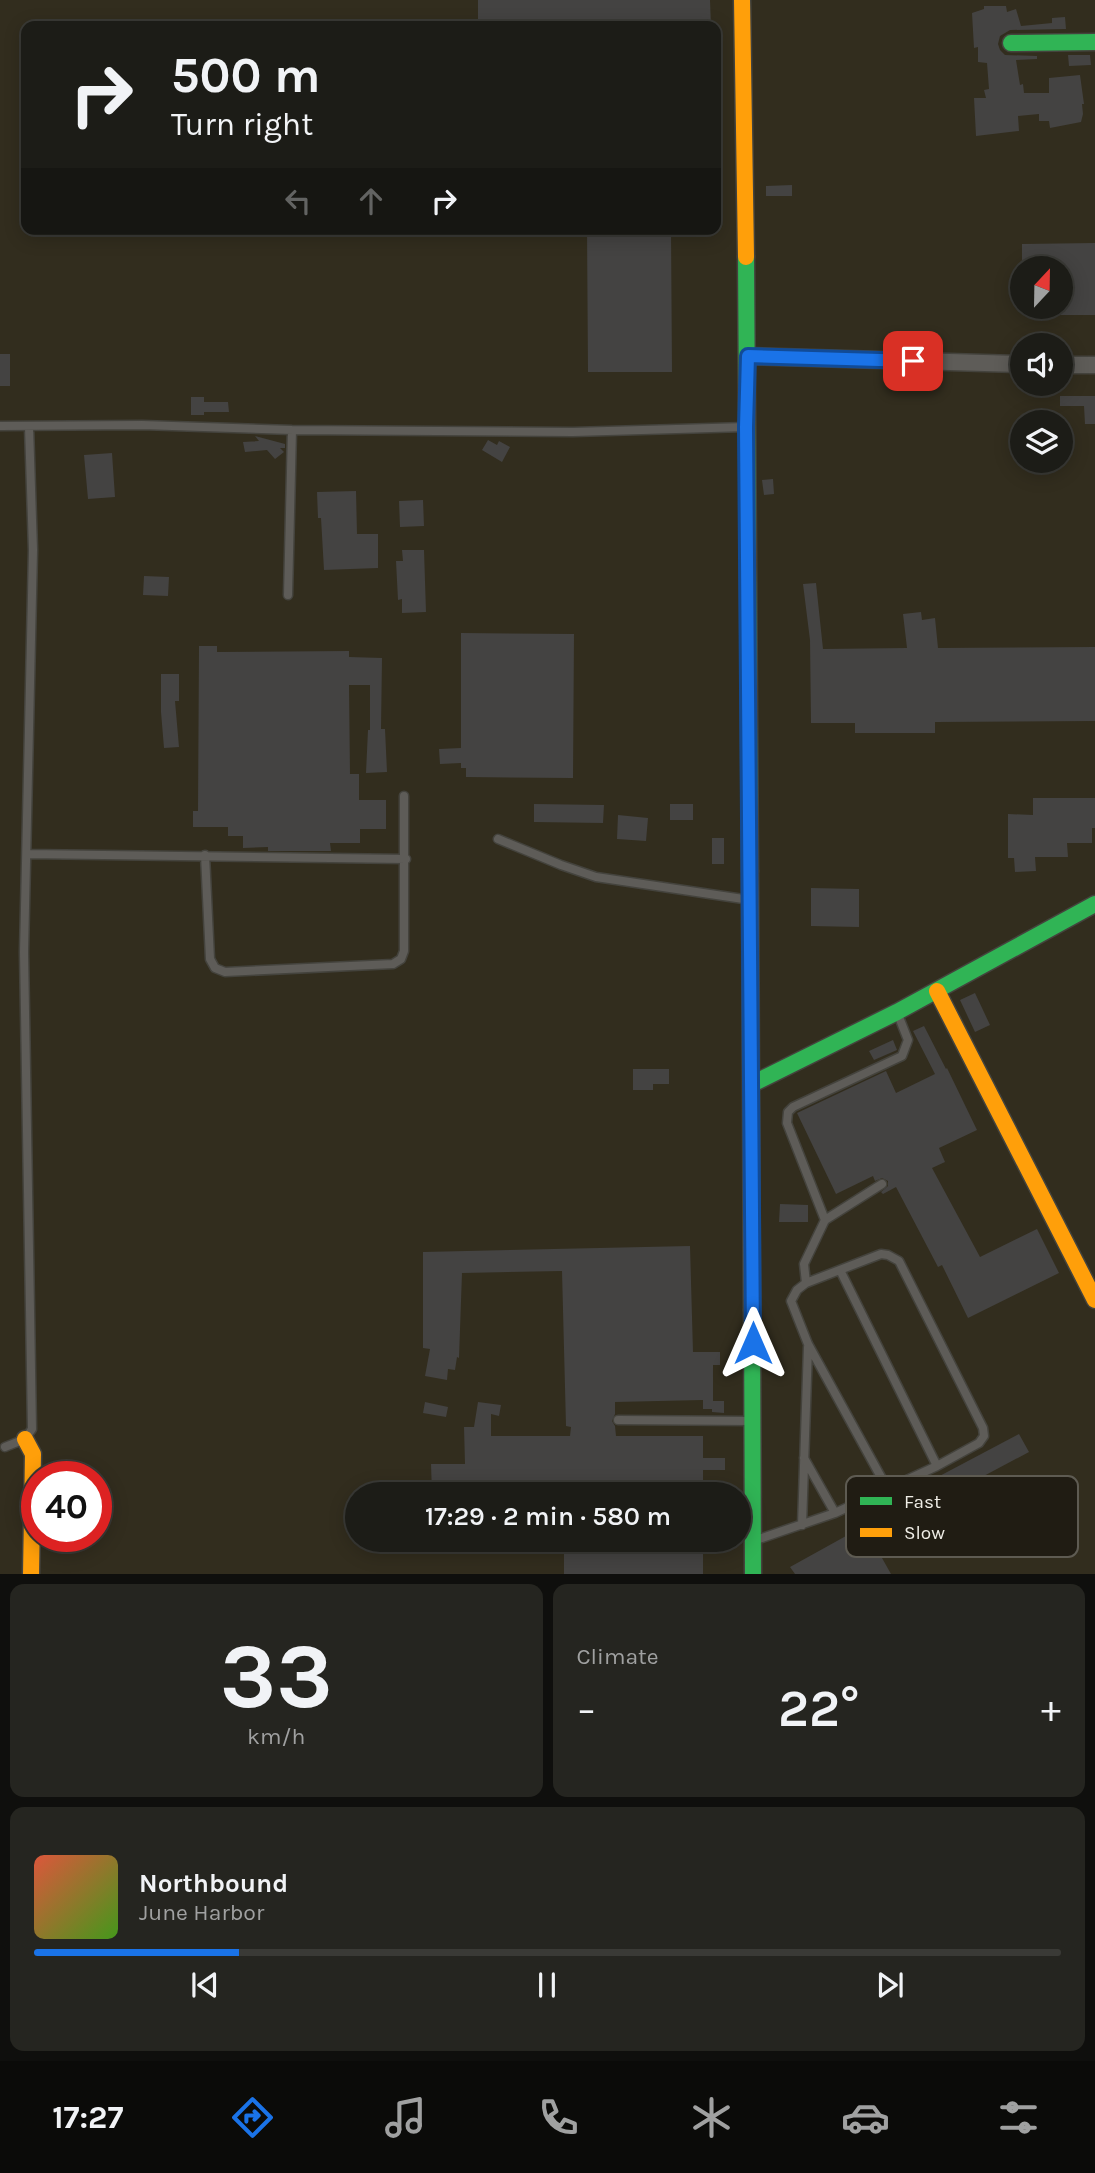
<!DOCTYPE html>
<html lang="en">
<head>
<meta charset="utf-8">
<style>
	body { margin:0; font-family:Karla,sans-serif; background:#252520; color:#f1f3f6; height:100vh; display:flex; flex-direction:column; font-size:26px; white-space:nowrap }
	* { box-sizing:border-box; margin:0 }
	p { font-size:23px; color:#a0a1a1 }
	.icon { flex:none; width:38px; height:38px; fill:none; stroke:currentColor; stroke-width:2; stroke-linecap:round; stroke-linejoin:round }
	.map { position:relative; height:1574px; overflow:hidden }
	.details { display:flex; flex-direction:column; gap:10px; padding:10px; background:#0f0f0d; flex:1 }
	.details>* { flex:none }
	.banner { position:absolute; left:21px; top:21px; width:700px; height:214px; border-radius:14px; box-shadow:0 4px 18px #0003,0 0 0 2px #3a3a36; background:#1c1c17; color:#f1f3f6; overflow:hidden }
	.needle { width:46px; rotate:22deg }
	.fabs { position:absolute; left:1010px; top:256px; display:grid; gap:14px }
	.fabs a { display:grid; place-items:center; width:63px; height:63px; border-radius:50%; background:#1c1c17; box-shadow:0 4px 18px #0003,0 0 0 2px #3a3a36; font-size:35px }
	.speed { position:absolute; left:21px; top:1461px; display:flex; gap:14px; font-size:35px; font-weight:700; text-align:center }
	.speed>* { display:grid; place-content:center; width:91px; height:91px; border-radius:50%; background:#1c1c17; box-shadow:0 4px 18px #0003,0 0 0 2px #3a3a36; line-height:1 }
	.speed .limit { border:10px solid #d22; background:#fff; color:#111 }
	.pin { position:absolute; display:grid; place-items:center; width:60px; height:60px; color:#fff; margin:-30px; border-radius:14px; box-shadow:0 4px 10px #0006 }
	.me { position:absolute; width:77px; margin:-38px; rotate:0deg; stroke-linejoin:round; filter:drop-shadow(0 0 5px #0008) }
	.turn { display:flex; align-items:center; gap:24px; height:147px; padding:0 35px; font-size:32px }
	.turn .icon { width:91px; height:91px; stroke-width:2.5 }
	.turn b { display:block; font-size:49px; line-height:60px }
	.lanes { display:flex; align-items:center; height:66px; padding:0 35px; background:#0003; justify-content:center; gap:35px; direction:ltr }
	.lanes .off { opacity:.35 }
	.big { font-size:52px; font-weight:600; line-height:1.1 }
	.details .tile { flex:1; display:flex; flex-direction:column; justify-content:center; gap:10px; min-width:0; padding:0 24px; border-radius:14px; background:#252520 }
	.details .dial { align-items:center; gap:0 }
	.dial b { font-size:91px; line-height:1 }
	.song { display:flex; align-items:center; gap:21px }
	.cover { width:84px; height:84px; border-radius:10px; background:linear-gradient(135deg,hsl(10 70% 55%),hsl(100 70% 35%)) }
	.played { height:7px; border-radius:4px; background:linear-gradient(90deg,#1a73e8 20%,#3a3a36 20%) }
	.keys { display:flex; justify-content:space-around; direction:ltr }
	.heat { display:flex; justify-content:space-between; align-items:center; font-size:38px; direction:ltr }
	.details .tiles { flex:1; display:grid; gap:10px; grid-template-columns:1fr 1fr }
	.tile:last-child { grid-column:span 2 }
	.trip { position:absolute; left:345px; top:1482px; width:406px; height:70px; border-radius:35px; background:#1c1c17; box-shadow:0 4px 18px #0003,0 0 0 2px #3a3a36; font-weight:600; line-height:70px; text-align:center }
	.tabs { display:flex; height:112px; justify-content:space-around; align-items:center; background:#0b0b09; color:#a0a1a1 }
	.tabs .icon { width:49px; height:49px }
	.tabs .selected { color:#1a73e8 }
	.tabs b { font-size:32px; color:#f1f3f6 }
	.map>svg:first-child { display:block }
</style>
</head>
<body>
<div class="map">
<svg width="1095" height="1575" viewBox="0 0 1095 1575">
	<rect width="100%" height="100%" fill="#26251f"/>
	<!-- built -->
	<path fill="#322d1e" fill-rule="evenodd" d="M 0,0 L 1095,0 L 1095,1574 L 0,1575 ZM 26,26 L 716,26 L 716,229 L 26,229 ZM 1022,268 L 1060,268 L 1060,306 L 1022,306 ZM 1022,345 L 1060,345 L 1060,383 L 1022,383 ZM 1022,422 L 1060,422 L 1060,460 L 1022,460 ZM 37,1477 L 96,1477 L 96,1536 L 37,1536 ZM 357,1494 L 738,1494 L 738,1540 L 357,1540 Z"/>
	<!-- building -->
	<path fill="#444342" d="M 478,0 L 710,0 L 711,26 L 478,26 Z
		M 984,6 L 1006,6 L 1007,12 L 1016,9 L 1021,26 L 1052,23 L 1052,18 L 1065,17 L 1066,29 L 1010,30 L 1000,36 L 998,44 L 1000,50 L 1005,55 L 1037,56 L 1037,59 L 1016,60 L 1020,85 L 1023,84 L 1024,93 L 1049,93 L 1049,78 L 1080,75 L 1084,104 L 1082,104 L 1083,114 L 1081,122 L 1050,128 L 1049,121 L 1039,121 L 1039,114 L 1018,116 L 1019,131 L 976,136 L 974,98 L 986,98 L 984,90 L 989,89 L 987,63 L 978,62 L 978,47 L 974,48 L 972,13 L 984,9 Z
		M 1068,55 L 1090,55 L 1091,65 L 1069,66 Z
		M 792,185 L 792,196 L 766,196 L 766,186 Z
		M 587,229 L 671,229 L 672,372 L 588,372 Z
		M 1095,243 L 1095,315 L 1060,315 L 1060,268 L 1022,268 L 1022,244 Z
		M 0,354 L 10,354 L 10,386 L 0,386 Z
		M 1060,396 L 1095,396 L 1095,424 L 1085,424 L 1084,406 L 1060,406 Z
		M 191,397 L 204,397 L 204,402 L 228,402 L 229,412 L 204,412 L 204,415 L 191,415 Z
		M 255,436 L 285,444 L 285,448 L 280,448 L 284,452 L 275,459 L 267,450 L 245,452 L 243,442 L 259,441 Z
		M 488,440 L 497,445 L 499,441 L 510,447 L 502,462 L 482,450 Z
		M 112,453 L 115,497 L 88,499 L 84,455 Z
		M 773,479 L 774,494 L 764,495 L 762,480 Z
		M 356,491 L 357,534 L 378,534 L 378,568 L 324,570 L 321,518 L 318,518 L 317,492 Z
		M 423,500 L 424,526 L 400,527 L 399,501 Z
		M 402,550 L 424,550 L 426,612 L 402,613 L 402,599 L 398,600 L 396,561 L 403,561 Z
		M 144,576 L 169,577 L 168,596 L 143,595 Z
		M 816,583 L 823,649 L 907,648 L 903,614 L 921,612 L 922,620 L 935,618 L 938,648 L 1095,647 L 1095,721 L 935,722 L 935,733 L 855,733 L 855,723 L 811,723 L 810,640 L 803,584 Z
		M 461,633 L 574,634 L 573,778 L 466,777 L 466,768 L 461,768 L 461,763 L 440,764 L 439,749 L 461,748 Z
		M 199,646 L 217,646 L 217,652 L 349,651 L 349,657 L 382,658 L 381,729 L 385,729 L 387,772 L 366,773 L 368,730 L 370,730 L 370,685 L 349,685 L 350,774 L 359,774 L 359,800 L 386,800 L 386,829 L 360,829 L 360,843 L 330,843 L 331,851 L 268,851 L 268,847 L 243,848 L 243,836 L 228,836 L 228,827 L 193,827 L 193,811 L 198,811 Z
		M 161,674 L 179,674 L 179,701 L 175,701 L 179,747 L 164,748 L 161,712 Z
		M 1033,798 L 1095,798 L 1095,828 L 1092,828 L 1092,843 L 1067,843 L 1068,857 L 1035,857 L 1036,871 L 1015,872 L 1014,858 L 1008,858 L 1008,814 L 1033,815 Z
		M 534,804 L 604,805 L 603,823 L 534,822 Z
		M 670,804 L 693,804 L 693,820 L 670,820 Z
		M 618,815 L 648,818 L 646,841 L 617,839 Z
		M 712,838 L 724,838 L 724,864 L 712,864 Z
		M 811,888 L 859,889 L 859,927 L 811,926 Z
		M 975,993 L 990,1025 L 975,1032 L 960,1000 Z
		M 924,1026 L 946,1069 L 947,1068 L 977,1130 L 939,1148 L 945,1162 L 932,1168 L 980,1257 L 1037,1229 L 1059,1273 L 968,1318 L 942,1265 L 938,1267 L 896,1187 L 883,1194 L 881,1192 L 888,1186 L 888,1181 L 882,1178 L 875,1181 L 873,1176 L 836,1194 L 797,1113 L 886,1071 L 896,1093 L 935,1074 L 913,1031 Z
		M 893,1040 L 897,1050 L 874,1060 L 869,1051 Z
		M 633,1069 L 669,1069 L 669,1084 L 653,1084 L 653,1090 L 633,1090 Z
		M 780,1204 L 808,1205 L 808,1222 L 779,1222 Z
		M 690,1246 L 693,1352 L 720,1352 L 720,1365 L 713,1365 L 713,1401 L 724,1401 L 724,1413 L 712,1412 L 712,1409 L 703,1409 L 703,1400 L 615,1402 L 615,1414 L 612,1421 L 615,1426 L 616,1436 L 703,1436 L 703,1458 L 725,1458 L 725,1470 L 703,1470 L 703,1494 L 432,1494 L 431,1464 L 465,1464 L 464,1427 L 474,1427 L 478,1402 L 501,1405 L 499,1416 L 491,1414 L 491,1436 L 570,1436 L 571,1427 L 566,1426 L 562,1271 L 462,1273 L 459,1358 L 457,1357 L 455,1370 L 448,1369 L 447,1380 L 425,1376 L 430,1349 L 423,1348 L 423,1252 Z
		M 425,1402 L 448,1407 L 446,1417 L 423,1413 Z
		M 1019,1434 L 1029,1452 L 890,1526 L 881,1507 Z
		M 864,1526 L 891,1574 L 795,1574 L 790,1567 Z
		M 703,1544 L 703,1574 L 564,1574 L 564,1545 Z"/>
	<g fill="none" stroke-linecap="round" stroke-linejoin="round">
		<!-- lane casing -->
		<g stroke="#44433d" stroke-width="11">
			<path id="lane" d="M 0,426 L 142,425 L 292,430 L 573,432 L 746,427
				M 288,595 L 292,430
				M 498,839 L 561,865 L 596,877 L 750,900
				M 27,854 L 406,859
				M 205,855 L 210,959 L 215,968 L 225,972 L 393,964 L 401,959 L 404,951 L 404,796
				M 825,1220 L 882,1184
				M 840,1270 L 937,1466
				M 806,1283 L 804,1264 L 825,1220 L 787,1123 L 788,1112 L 793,1107 L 902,1056 L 908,1040 L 897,1012
				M 618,1420 L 752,1421
				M 5,1447 L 25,1439 L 32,1429 L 24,952 L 33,550 L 29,427
				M 804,1458 L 835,1513
				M 802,1525 L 808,1347
				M 756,1540 L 835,1513 L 937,1466 L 979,1443 L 984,1436 L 983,1428 L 899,1261 L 888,1255 L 881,1254 L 806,1283 L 797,1290 L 791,1301 L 808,1344 L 887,1488"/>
		</g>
		<!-- street casing -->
		<g stroke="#44433d" stroke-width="19">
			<path id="street" d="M 748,356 L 1022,364
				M 1060,365 L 1095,365"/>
		</g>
		<!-- fast casing -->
		<g stroke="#44433d" stroke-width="19">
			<path id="fast" d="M 1011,43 L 1095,42
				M 746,257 L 750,871
				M 752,1084 L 897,1012 L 1095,904
				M 752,1310 L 753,1575"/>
		</g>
		<!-- slow casing -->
		<g stroke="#44433d" stroke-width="19">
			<path id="slow" d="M 742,0 L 746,257
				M 750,871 L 752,1310
				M 937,991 L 1095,1300
				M 25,1439 L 33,1454 L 31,1575"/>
		</g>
		<!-- lane -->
		<use href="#lane" stroke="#5e5c58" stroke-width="8"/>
		<!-- street -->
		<use href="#street" stroke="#5e5c58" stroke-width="16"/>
		<!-- fast -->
		<use href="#fast" stroke="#30b455" stroke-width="16"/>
		<!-- slow -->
		<use href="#slow" stroke="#ff9f0a" stroke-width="16"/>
	</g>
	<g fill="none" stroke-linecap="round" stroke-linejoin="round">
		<!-- route casing -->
		<g stroke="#114b97" stroke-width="18">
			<path id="route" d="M 753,1343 L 746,427 L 748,356 L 913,361"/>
		</g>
		<!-- route -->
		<use href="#route" stroke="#1a73e8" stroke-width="12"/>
	</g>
	<!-- legend -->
	<rect x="846" y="1476" width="232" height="81" rx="10" fill="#201c13" stroke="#5e5b52" stroke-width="2"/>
	<rect x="860" y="1497" width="32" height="8" fill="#30b455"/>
	<rect x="860" y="1528" width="32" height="9" fill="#ff9f0a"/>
	<g font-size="19" fill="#efede6">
		<text x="904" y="1508">Fast</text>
		<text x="904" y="1539">Slow</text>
	</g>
</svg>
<div class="fabs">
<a><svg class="needle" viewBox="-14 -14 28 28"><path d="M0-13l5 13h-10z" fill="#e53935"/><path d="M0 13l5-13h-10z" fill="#a0a1a1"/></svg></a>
<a><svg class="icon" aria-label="sound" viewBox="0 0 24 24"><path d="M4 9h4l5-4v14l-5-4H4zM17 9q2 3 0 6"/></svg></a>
<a><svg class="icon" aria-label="layers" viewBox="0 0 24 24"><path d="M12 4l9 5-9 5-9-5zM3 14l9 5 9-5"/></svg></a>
</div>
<div class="speed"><div class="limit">40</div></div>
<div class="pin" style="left:913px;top:361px;background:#d93025"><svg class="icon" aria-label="arrive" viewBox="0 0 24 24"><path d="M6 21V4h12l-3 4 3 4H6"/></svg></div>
<svg class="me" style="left:753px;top:1343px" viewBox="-20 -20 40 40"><path d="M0-17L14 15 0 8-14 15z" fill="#1a73e8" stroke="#fff" stroke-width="4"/></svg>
<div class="trip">17:29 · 2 min · 580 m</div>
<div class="banner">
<div class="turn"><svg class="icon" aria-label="right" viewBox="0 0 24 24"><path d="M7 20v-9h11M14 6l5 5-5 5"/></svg><div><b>500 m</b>Turn right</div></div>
<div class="lanes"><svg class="icon off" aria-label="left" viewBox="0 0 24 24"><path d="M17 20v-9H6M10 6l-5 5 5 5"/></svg><svg class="icon off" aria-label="ahead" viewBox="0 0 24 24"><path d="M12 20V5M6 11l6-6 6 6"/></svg><svg class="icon" aria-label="right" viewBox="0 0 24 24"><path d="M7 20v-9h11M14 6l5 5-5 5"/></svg></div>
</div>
</div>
<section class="details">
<div class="tiles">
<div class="tile dial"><b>33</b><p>km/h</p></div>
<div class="tile"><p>Climate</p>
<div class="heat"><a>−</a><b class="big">22°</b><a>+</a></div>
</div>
<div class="tile">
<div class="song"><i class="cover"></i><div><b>Northbound</b><p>June Harbor</p></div></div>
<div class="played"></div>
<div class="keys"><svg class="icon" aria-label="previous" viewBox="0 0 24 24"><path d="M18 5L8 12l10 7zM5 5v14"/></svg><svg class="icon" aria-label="pause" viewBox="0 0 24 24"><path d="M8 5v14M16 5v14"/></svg><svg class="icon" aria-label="next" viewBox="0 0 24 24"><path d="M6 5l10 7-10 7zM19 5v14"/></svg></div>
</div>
</div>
</section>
<nav class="tabs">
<b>17:27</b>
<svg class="icon selected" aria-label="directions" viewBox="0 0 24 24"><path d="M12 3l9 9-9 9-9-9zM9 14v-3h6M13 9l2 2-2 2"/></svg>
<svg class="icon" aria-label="music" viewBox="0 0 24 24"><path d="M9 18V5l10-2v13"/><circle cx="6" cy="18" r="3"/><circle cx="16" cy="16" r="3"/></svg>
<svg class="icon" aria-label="phone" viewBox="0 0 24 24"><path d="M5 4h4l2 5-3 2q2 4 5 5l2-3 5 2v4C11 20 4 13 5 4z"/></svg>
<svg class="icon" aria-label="climate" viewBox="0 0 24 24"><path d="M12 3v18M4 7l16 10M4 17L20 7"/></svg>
<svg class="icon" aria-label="car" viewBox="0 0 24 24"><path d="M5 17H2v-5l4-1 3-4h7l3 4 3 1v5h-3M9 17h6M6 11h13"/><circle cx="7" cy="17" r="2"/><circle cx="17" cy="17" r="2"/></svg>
<svg class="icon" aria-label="filters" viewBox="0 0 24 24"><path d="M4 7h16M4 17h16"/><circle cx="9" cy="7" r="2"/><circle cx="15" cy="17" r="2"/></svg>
</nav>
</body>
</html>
